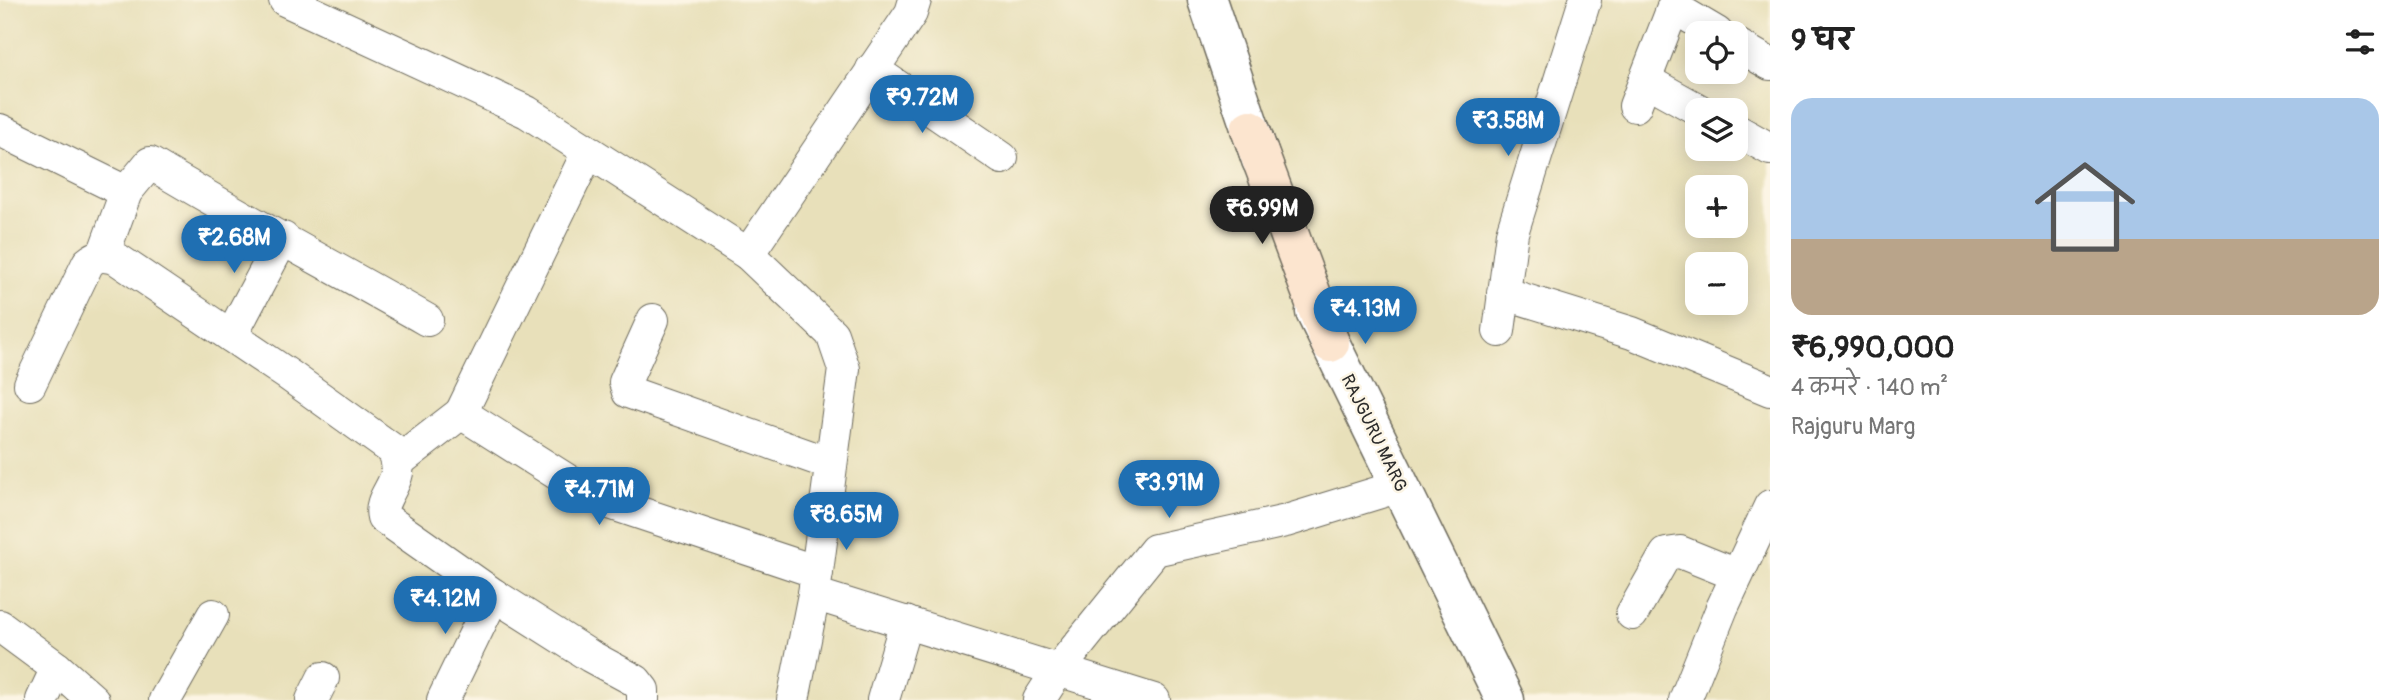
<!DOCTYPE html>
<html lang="hi">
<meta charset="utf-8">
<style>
:root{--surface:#fff;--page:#f2f2f2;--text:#222;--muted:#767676;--line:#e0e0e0;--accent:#1f6fb2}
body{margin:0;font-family:Pangolin,"Playpen Sans Deva",sans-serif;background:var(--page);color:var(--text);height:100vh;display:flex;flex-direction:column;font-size:26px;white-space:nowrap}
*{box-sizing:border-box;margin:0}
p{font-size:23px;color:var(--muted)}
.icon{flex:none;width:38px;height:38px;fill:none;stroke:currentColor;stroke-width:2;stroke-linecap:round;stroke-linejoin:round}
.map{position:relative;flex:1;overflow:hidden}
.details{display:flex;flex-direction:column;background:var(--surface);width:630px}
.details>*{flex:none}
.controls{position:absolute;left:1685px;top:21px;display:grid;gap:14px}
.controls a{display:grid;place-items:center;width:63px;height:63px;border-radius:14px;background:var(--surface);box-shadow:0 4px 18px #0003;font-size:35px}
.price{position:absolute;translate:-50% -60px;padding:0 16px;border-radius:24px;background:var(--accent);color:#fff;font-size:23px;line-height:46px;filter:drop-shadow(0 2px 4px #0008)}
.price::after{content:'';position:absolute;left:50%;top:42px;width:21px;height:16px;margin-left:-10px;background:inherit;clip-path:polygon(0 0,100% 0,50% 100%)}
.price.selected{background:#222;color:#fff}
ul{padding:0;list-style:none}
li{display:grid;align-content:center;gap:14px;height:371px;padding:0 21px}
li+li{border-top:2px solid var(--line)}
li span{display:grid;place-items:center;height:217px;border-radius:21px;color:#555}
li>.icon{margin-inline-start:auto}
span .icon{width:126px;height:126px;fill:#fffc;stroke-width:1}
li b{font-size:30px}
h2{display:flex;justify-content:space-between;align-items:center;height:84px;padding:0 21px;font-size:30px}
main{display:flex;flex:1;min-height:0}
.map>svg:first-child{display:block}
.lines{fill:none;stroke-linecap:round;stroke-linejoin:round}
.minor-casing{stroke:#6d6a5d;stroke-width:34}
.tertiary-casing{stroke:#6d6a5d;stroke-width:41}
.secondary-casing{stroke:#6d6a5d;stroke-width:41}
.minor{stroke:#fff;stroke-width:32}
.tertiary{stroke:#fff;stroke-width:38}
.secondary{stroke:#fce5cf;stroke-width:38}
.labels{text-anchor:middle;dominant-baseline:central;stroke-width:5;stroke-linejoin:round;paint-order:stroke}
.street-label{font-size:18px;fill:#2b2b2b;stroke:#fcf5e5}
</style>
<main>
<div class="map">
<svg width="1770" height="700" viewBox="0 0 1770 700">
<rect width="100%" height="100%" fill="#fcf5e5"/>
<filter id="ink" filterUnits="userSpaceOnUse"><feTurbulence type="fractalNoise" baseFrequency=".0143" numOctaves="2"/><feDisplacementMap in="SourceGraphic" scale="14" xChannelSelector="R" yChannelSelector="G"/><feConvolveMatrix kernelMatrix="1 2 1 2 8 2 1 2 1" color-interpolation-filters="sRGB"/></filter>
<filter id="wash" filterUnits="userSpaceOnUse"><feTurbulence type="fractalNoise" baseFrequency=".00686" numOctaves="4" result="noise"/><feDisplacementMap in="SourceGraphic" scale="28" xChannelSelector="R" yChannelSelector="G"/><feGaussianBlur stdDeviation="1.57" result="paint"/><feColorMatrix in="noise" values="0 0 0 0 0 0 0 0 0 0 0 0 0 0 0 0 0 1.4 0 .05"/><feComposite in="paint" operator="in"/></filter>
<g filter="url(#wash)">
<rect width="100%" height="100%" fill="#e8e0ba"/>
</g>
<g filter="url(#ink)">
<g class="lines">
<g class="minor-casing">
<g id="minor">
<path d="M285 0 527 112 748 254 911 13 915 0"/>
<path d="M1673 7 1717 33"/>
<path d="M1736 44 1770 64"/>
<path d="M872 69 1002 158"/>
<path d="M1645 80 1699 110"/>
<path d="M1635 106 1676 0"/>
<path d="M0 130 126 192"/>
<path d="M1736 130 1770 149"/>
<path d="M748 254 832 334 844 369 814 594 1154 700"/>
<path d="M103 255 126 192 150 163C241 218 334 267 427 320"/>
<path d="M1503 293 1632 333 1770 390"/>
<path d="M653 320 625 382 628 392 831 464"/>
<path d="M1499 331 1512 233 1585 0"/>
<path d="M231 336 283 238"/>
<path d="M30 384 88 263C98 254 104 255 117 259L290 376 393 450C409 481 377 494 383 517L494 595 590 656 636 681 643 690V700"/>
<path d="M461 413 588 152"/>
<path d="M399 461 461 413 586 492 607 502 817 572"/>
<path d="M1632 614 1666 554 1680 552 1737 575"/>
<path d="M0 626 57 668 93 700"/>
<path d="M42 700 57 668"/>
<path d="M165 700 213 615"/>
<path d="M312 700 323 678"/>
<path d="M443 700 494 595"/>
<path d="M793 700 814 594"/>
<path d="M883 700 906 622"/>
<path d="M1039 700 1059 669 1155 550 1286 521 1400 486"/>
<path d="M1685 700 1722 608 1770 506"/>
</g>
</g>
<g class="tertiary-casing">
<g id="tertiary">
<path d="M1207 0 1261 160"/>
<path d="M1315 312 1505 700"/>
</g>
</g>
<g class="secondary-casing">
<path id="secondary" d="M1250 129 1330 343"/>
</g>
<use href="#minor" class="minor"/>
<use href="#tertiary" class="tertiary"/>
<use href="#secondary" class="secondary"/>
</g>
</g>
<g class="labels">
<g class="street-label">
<text transform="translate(1374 433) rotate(64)">RAJGURU MARG</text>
</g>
</g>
</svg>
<div class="controls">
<a><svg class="icon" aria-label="locate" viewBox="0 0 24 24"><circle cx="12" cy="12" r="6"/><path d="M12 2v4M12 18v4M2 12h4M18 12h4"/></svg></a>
<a><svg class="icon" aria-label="layers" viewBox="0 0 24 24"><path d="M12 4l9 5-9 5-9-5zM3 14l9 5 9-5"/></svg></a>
<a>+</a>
<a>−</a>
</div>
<b class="price" style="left:922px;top:135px">₹9.72M</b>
<b class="price" style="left:1508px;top:158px">₹3.58M</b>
<b class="price selected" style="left:1262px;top:246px">₹6.99M</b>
<b class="price" style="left:234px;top:275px">₹2.68M</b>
<b class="price" style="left:1365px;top:346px">₹4.13M</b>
<b class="price" style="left:1169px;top:520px">₹3.91M</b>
<b class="price" style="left:599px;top:527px">₹4.71M</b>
<b class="price" style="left:846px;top:552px">₹8.65M</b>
<b class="price" style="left:445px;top:636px">₹4.12M</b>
</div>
<section class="details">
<h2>9 घर<svg class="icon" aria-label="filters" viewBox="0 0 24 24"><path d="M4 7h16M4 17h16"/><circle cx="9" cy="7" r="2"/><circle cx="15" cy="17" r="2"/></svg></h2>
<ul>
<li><span style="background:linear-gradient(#a9c7e8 65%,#b9a48a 0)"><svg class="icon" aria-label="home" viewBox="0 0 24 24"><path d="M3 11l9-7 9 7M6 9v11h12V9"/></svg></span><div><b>₹6,990,000</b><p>4 कमरे · 140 m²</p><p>Rajguru Marg</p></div></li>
</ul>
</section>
</main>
